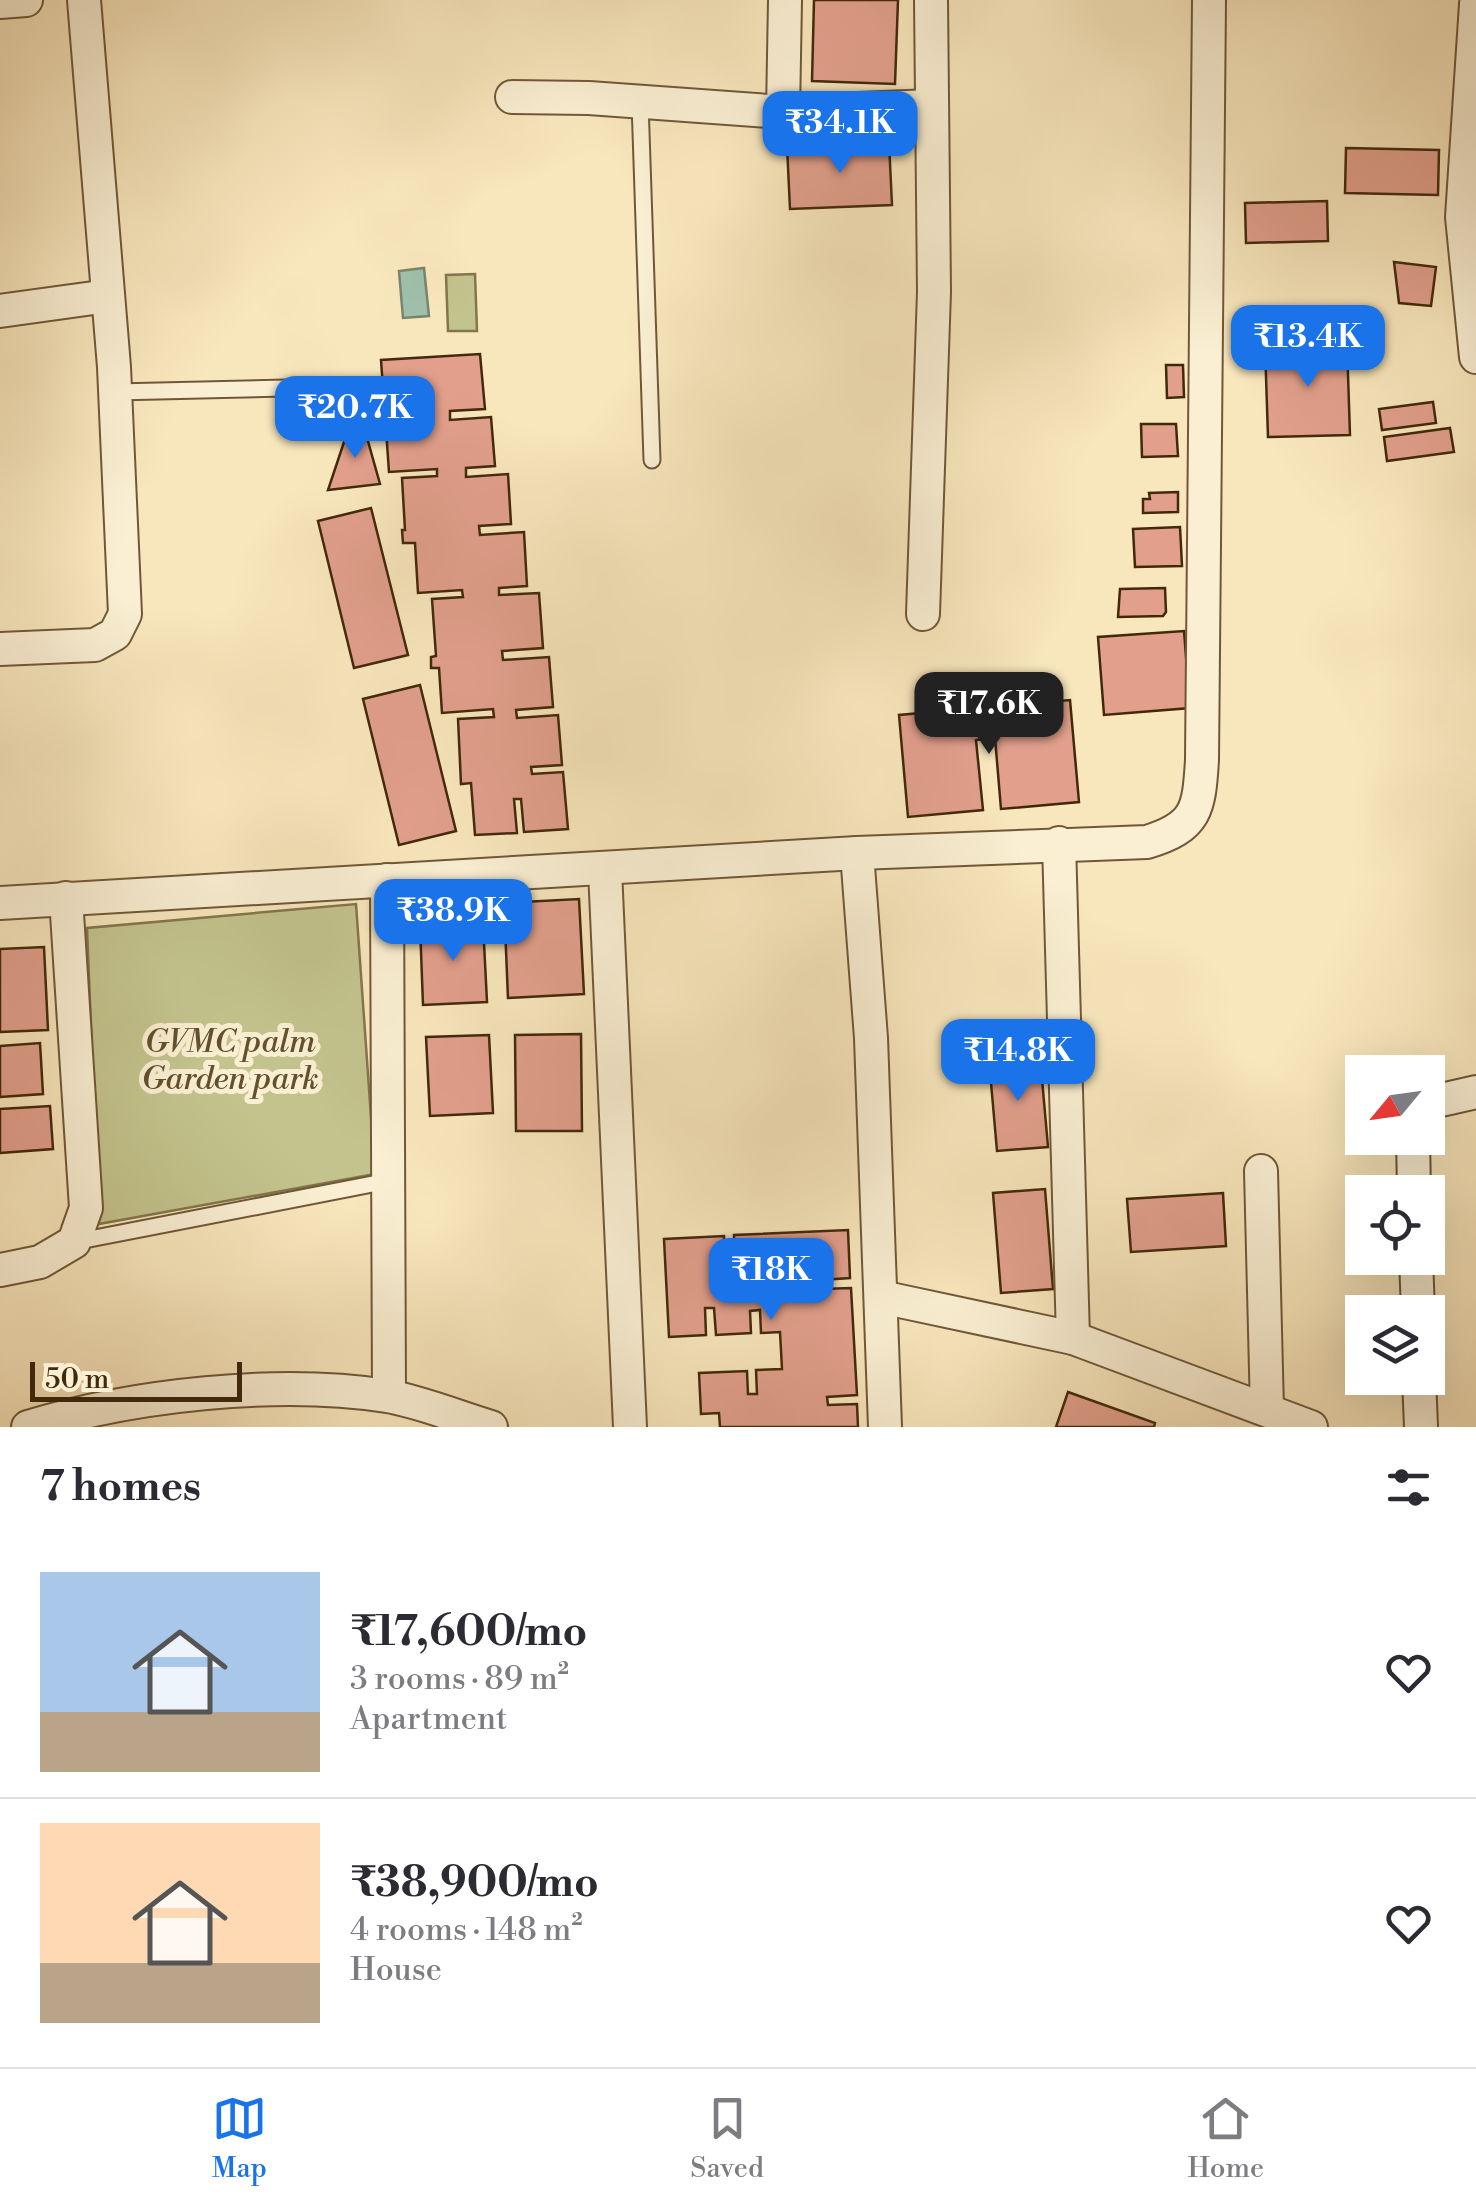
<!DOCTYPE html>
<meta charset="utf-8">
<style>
:root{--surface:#fff;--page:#f7f7f7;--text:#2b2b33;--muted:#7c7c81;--line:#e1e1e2;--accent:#1a73e8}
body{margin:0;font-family:"Libre Bodoni",serif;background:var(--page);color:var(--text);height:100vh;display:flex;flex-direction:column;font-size:38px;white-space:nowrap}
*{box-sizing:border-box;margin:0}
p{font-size:32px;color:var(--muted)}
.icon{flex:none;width:55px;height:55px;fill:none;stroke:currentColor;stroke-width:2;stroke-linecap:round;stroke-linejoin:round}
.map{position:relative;height:1427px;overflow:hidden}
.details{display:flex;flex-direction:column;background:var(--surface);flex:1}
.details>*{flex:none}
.needle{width:65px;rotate:241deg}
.controls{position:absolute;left:1345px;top:1055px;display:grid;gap:20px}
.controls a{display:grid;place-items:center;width:100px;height:100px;border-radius:0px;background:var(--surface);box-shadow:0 10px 40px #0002;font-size:50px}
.scale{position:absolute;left:30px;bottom:25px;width:212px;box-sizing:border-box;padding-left:10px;border:5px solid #43290b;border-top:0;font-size:28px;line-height:35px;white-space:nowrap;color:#43290b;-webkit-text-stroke:8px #faefd3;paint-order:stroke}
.price{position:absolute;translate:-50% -85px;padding:0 22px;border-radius:20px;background:var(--accent);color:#fff;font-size:32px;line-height:65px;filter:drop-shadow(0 2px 5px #0008)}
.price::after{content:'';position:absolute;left:50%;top:60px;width:30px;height:22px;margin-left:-15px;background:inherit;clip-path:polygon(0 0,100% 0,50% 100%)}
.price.on{background:#222;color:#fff}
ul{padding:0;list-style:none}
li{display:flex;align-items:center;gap:30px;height:250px;padding:0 40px}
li+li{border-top:2px solid var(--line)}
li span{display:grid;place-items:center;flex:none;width:280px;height:200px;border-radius:0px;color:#555}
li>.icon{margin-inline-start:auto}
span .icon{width:120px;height:120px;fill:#fffc;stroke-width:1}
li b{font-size:42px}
h2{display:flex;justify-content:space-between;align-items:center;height:120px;padding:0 40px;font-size:42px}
.dock{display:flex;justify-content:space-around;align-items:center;height:140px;border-top:2px solid var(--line);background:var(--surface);font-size:28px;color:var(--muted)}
.dock a{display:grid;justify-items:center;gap:5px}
.dock .on{color:var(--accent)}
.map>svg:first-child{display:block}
.green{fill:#c3c38d;stroke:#83764c;stroke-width:2.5}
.water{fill:#9ec0ac;stroke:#7a846c;stroke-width:2.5}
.building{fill:#e19f8c;stroke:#43290b;stroke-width:2.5}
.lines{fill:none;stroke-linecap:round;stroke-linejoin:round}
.lane-casing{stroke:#705837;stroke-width:19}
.street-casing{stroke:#705837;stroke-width:36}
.lane{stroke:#faefd3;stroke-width:15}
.street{stroke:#faefd3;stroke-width:32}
.labels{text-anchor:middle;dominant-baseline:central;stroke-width:10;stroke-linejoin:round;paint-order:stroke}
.park-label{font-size:32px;font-style:italic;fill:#63502c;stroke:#faefd3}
</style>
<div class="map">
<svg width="1476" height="1427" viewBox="0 0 1476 1427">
<rect width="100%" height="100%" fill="#f8e6bc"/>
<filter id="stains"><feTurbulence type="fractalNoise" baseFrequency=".002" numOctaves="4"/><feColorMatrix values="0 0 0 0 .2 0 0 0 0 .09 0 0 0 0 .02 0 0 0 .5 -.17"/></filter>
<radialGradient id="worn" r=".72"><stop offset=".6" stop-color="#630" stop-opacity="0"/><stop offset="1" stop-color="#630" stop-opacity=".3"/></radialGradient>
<g class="green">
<path d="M475 274 477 331H448L446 275Z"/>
<path d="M356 904 375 1174 99 1224 87 928Z"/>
</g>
<path class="water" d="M424 268 429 316 403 318 399 271Z"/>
<g class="building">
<path d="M814 0H898L895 84 812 81Z"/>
<path d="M889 142 892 205 790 209 787 146Z"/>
<path d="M1346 148 1439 150 1438 195 1345 193Z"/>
<path d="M1327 201 1328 241 1246 243 1245 203Z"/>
<path d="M1394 262 1436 267 1431 306 1399 303Z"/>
<path d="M1347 344 1350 435 1268 437 1265 346Z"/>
<path d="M480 354 485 409 450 411V420L491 417 495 466 466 468V477L508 474 511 524 479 526 480 535 524 532 527 586 499 588V595L539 593 543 648 502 651 503 660 549 657 553 707 516 710 517 718 558 715 562 765 531 767 532 774 563 772 568 829 524 832 521 799H514L517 833 475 835 471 783 461 784 458 719 494 717 493 709 442 713 439 668H431V657L436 656 432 599 463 597 462 590 418 593 415 543H403L402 530H405L402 478 437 476V469L389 472 386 429 375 430 374 417 385 416 381 360Z"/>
<path d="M1166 365H1183L1184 397 1167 398Z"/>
<path d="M1433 402 1436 423 1382 430 1379 409Z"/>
<path d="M362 420 380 484 328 490 350 424Z"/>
<path d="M1141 424H1176L1178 456 1142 457Z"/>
<path d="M1450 428 1454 452 1387 461 1384 437Z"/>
<path d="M1178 492V512L1143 513V499H1150L1149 493Z"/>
<path d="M371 508 408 655 354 668 318 521Z"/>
<path d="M1180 527 1182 566 1135 567 1133 529Z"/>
<path d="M1165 588 1166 612 1163 616 1118 617 1120 589Z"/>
<path d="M1184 631 1190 708 1104 715 1098 637Z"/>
<path d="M420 685 456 831 399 845 363 699Z"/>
<path d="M1070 700 1079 802 1001 809 995 738 976 740 983 810 908 817 899 715Z"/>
<path d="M579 899 584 994 508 998 504 903Z"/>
<path d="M483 923 487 1002 423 1005 420 925Z"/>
<path d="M44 947 48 1030 0 1032V949Z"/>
<path d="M581 1034 582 1131H516L515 1035Z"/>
<path d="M489 1035 493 1113 430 1116 426 1037Z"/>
<path d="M40 1043 43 1094 0 1097V1046Z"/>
<path d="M1040 1056 1048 1147 997 1151 989 1060Z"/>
<path d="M50 1106 53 1149 0 1153V1109Z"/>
<path d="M1045 1189 1053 1289 1001 1293 993 1193Z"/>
<path d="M1223 1193 1226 1246 1131 1252 1127 1199Z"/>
<path d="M848 1230 850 1278 821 1280V1289L851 1288 857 1395 827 1397 828 1405 857 1404 858 1427H720L719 1413 701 1414 699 1373 747 1371 748 1394H757L756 1370 782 1369 780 1332 761 1333 760 1310 750 1311 751 1333 716 1335 714 1308H705L706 1335 669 1337 664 1239 724 1236 725 1253H734V1235Z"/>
<path d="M1068 1392 1155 1423 1154 1427H1056Z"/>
</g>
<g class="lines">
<g class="lane-casing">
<g id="lane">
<path d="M640 102 652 460"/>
<path d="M115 392 370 386"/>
<path d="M74 1242 388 1181"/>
</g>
</g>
<g class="street-casing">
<g id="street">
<path d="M0 2 26 0"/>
<path d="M1476 4 1462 217 1476 357"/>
<path d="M512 97 589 98 783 112 932 106"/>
<path d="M783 112 785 0"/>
<path d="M0 311 108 296"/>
<path d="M923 614 934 292 931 0"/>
<path d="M0 649 95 645 115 634 125 614 114 367 84 0"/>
<path d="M1059 843 1073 1338"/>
<path d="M857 853 871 1038 885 1427"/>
<path d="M605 870 630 1427"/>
<path d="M387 880 389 1396"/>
<path d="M0 903 857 853 1147 842C1197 827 1199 809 1202 760L1209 0"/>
<path d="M1428 1103 1476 1092"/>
<path d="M1413 1138 1414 1192"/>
<path d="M1261 1171 1267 1410"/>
<path d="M1416 1258 1418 1312"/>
<path d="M0 1270 40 1262 74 1242 86 1208 66 898"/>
<path d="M881 1297 1073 1338 1311 1427"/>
<path d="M1419 1378 1421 1427"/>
<path d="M28 1427C132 1395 279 1379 387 1396 422 1402 457 1417 491 1427"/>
</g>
</g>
<use href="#lane" class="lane"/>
<use href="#street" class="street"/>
</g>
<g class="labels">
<g class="park-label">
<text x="230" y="1042">GVMC palm<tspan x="230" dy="37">Garden park</tspan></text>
</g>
</g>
<rect width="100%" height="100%" filter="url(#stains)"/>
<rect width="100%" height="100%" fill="url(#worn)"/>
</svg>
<div class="controls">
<a><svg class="needle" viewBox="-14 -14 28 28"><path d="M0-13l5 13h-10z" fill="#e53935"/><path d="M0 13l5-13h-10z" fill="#7c7c81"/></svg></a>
<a><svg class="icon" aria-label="locate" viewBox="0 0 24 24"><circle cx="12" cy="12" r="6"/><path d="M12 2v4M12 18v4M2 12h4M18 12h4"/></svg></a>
<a><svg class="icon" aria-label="layers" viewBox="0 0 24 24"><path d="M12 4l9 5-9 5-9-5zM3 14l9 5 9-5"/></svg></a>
</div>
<div class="scale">50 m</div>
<b class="price" style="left:840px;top:176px">₹34.1K</b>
<b class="price" style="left:1308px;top:390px">₹13.4K</b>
<b class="price" style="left:355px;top:461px">₹20.7K</b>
<b class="price on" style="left:989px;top:757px">₹17.6K</b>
<b class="price" style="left:453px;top:964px">₹38.9K</b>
<b class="price" style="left:1018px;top:1104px">₹14.8K</b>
<b class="price" style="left:771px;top:1323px">₹18K</b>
</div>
<section class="details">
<h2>7 homes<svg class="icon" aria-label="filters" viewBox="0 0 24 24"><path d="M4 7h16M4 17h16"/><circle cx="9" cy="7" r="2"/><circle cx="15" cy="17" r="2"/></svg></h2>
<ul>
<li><span style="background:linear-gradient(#a9c7e8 70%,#b9a48a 0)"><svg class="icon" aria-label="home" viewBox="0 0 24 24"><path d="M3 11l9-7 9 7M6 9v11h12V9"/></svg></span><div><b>₹17,600/mo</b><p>3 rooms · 89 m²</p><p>Apartment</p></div><svg class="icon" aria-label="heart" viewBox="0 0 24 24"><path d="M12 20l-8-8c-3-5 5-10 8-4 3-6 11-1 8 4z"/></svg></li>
<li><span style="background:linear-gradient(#ffd9b3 70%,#b9a48a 0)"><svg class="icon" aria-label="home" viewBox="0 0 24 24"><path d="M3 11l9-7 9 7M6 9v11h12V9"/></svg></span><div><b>₹38,900/mo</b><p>4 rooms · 148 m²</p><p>House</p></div><svg class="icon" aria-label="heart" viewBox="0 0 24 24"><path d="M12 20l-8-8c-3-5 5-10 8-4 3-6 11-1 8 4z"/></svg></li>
</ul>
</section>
<nav class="dock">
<a class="on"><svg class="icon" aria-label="map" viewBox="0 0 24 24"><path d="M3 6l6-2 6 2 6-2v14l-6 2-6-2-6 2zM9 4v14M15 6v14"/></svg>Map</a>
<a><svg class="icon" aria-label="saved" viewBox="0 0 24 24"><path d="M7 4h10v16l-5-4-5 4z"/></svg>Saved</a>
<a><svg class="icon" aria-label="home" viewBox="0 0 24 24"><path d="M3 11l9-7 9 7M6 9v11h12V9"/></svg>Home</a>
</nav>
